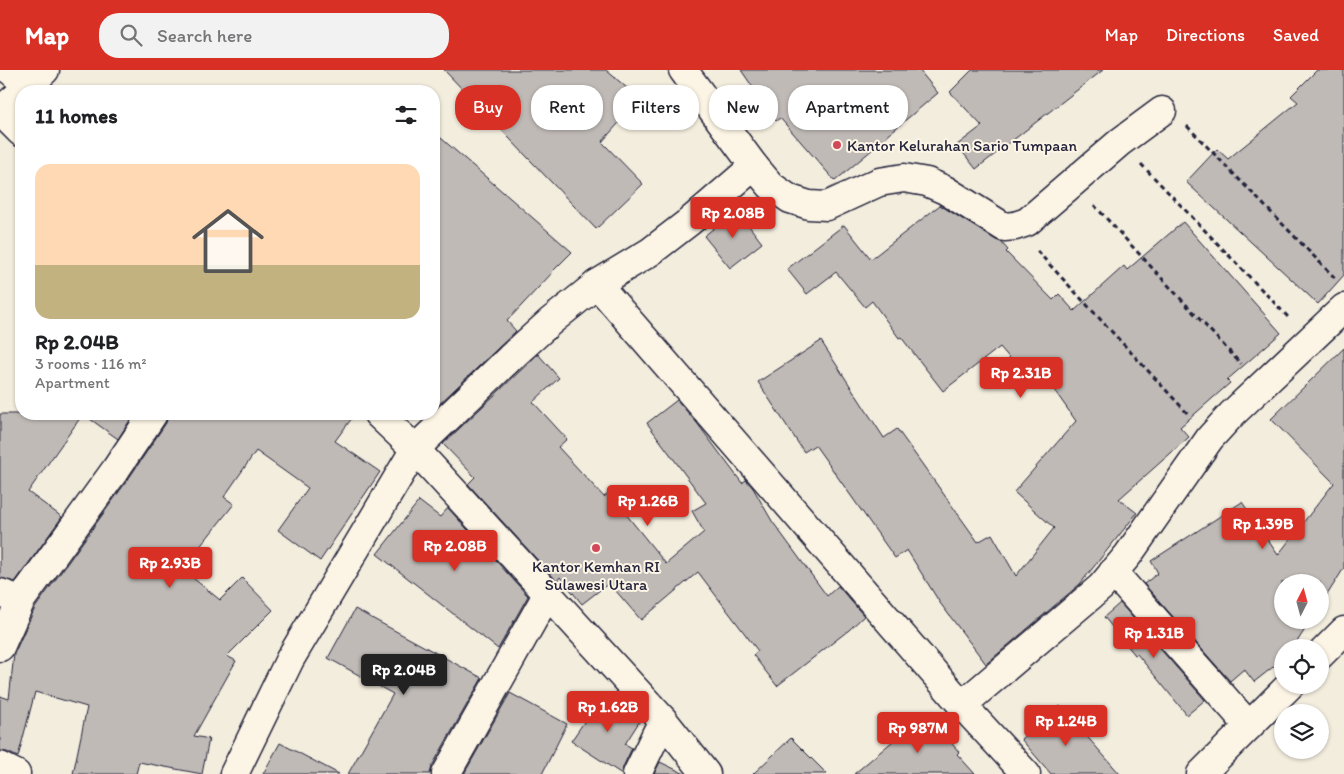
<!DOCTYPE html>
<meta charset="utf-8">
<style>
:root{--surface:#fff;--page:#f2f2f2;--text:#202124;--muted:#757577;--line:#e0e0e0;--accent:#d93025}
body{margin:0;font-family:Itim,sans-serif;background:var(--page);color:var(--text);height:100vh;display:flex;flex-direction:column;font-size:19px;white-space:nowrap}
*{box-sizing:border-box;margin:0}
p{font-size:16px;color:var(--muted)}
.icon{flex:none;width:28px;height:28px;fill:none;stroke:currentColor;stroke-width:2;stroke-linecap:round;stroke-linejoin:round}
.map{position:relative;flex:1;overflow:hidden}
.panel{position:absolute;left:15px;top:15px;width:425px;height:335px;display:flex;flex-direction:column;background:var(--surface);border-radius:20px;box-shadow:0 1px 4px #0004}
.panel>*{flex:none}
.banner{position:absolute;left:455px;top:15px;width:475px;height:45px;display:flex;gap:10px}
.needle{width:32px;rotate:6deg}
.tools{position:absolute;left:1274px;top:504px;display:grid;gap:10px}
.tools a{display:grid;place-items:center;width:55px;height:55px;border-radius:50%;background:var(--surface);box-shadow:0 1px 4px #0004;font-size:25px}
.price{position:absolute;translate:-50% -42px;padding:0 11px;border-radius:5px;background:var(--accent);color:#fff;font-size:16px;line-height:32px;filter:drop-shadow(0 1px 2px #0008)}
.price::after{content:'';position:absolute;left:50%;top:30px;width:15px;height:11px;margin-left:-8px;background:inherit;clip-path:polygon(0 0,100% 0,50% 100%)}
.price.on{background:#222;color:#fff}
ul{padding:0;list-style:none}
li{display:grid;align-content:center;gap:10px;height:265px;padding:0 20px}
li+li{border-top:1px solid var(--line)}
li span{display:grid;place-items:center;height:155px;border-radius:15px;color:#555}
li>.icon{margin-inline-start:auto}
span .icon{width:90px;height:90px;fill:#fffc;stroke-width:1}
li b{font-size:21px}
h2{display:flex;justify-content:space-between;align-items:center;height:60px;padding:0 20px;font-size:21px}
.tag{padding:0 18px;border-radius:20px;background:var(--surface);box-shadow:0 1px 4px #0004;font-size:18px;line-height:45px}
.tag.on{background:var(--accent);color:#fff}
header{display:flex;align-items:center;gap:30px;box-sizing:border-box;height:70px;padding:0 25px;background:var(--accent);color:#fff}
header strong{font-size:24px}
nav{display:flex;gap:28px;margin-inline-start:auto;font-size:18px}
.search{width:350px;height:45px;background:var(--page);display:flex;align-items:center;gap:12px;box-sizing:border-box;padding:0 18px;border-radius:20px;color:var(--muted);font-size:19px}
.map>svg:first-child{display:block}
.building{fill:#bfbab6;stroke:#22223b}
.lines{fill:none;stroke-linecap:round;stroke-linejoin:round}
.minor-casing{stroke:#22223b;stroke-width:31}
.secondary-casing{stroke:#22223b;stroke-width:31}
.path{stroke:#22223b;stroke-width:3;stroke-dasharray:5 4;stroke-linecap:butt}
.minor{stroke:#fcf5e5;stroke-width:28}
.secondary{stroke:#fcf5e5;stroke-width:28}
.poi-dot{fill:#d1495b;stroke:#fcf5e5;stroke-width:2}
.labels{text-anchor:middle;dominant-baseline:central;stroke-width:4;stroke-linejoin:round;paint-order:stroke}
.poi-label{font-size:16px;fill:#22223b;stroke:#fcf5e5;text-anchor:start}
</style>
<header>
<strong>Map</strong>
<div class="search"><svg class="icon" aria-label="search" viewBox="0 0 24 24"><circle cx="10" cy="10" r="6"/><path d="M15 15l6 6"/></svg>Search here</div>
<nav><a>Map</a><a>Directions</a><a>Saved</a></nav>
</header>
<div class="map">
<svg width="1344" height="704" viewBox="0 0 1344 704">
<rect width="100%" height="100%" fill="#f3edde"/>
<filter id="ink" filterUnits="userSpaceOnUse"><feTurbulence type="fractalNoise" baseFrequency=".02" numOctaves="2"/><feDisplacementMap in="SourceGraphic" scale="10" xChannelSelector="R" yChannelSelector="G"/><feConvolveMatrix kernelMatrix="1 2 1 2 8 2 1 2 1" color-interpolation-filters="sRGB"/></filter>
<g filter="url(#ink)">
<g class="building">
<path d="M444 0H606L640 29 602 72 643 114 596 159Z"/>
<path d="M741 0H919L938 23 872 78 873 79 835 111 780 48 776 51Z"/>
<path d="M972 0H1103L976 99 957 75 982 56 950 22Z"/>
<path d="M1317 0H1344V205L1318 234 1186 112 1217 79 1228 89 1298 32 1291 26Z"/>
<path d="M434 62 572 182 552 202H553L507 251 516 261 434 339Z"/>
<path d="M940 135 996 170 1001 172 1008 180 1006 182 1053 230 1059 224 1074 241 1124 196 1127 200 1183 152 1281 263 1227 310 1230 313 1180 357 1189 367 1119 429 1137 443 1080 514 986 594 940 533 907 480 895 488 815 375 804 382 758 312 821 271 884 368 897 359 978 472 992 464 1016 506 1054 458 1014 422 1076 351 1045 307 1034 316 1000 277 943 321 901 267 899 268 872 231 865 237 836 202 807 224 787 199 844 155 871 189Z"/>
<path d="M737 140 762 173 730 198 704 166Z"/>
<path d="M1344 278V498L1320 536V512H1282V550H1311L1293 578H1282V594V590L1254 612 1244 599 1230 611 1144 514 1158 503 1151 491 1242 432 1278 485 1334 413 1271 349Z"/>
<path d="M538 284 559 308 533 332 567 369 558 377 604 427 609 423 666 494 704 462 692 441 706 433 647 353 677 330 697 353 742 413 746 410 753 418 772 451 827 526 838 516 864 546 849 560 777 616 753 585 758 581 698 502 641 550 609 513 582 534 560 507 557 511 555 509 468 414 475 407 443 374Z"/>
<path d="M0 344H134L118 369 83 344 28 422 62 447 15 512 0 508Z"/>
<path d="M168 344H355L335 371 380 402 320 491 278 460 308 418 256 381 224 427 234 434 182 499 220 530 242 508 273 540 227 586 236 591 194 666 209 669 202 704 139 692 136 704H73L87 637 35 622 18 687 7 682 0 681V626L9 629 14 584 35 538 129 408 166 353Z"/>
<path d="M419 431 440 447 448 438 528 526 498 579 377 484Z"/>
<path d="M1120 533 1205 630 1187 645 1137 584 1135 585 1104 547Z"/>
<path d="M355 539 482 608 432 696 430 704H348L393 624 328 588Z"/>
<path d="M510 623 567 654 542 704H464Z"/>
<path d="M604 623 637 645 641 649 625 674 632 678 623 697 622 704 571 671Z"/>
<path d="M1060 636 1120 704H1051L1021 669Z"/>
<path d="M926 643 959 682 957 684 975 704H854Z"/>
<path d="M791 668 827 704H753Z"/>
<path d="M280 673 339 704H263Z"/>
<path d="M660 692 685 704H654Z"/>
</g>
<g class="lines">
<g class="minor-casing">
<g id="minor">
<path d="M10 0 29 16"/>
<path d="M683 0 754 96 771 116 790 129 809 135 827 136 879 112 904 108 927 112 945 120 1004 157 1015 156 1027 152 1120 72 1162 41"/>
<path d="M0 41 21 62"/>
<path d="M597 214 962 635 1026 704"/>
<path d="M378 344 415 379 663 650 706 704"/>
<path d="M1113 502 1249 656"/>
<path d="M0 523 21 530 116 399 153 344"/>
<path d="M0 577 21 530"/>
<path d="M1320 585 1344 561"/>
<path d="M962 635 1101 517 1128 485 1210 368 1232 344 1344 238"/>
<path d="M0 696 16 704"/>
<path d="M234 704 290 589 415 379 510 288 551 251 597 214 650 182 689 152 754 96"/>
<path d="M446 704 548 523"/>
<path d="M637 704 663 650"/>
<path d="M1201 704 1290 615"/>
</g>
</g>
<g class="secondary-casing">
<g id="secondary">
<path d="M23 21 45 0"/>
<path d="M0 41 21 23"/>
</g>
</g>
<g class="path">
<path d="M1187 56 1336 209"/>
<path d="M1141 94 1289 248"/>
<path d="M1094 135 1241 294"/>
<path d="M1037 181 1189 345"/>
</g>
<use href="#minor" class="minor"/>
<use href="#secondary" class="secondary"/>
</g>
</g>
<g class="poi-dot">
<circle cx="837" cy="75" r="5"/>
<circle cx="596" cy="478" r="5"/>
</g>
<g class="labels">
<g class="poi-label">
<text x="847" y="75">Kantor Kelurahan Sario Tumpaan</text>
<text x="596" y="496" text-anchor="middle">Kantor Kemhan RI<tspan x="596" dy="18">Sulawesi Utara</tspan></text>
</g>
</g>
</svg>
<div class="tools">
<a><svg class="needle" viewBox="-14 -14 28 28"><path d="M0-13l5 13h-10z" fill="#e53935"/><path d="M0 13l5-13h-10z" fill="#757577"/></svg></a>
<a><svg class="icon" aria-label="locate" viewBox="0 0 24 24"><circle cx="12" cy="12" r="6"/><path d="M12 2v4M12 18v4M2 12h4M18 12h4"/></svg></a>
<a><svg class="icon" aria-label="layers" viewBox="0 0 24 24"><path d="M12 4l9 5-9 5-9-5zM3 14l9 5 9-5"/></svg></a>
</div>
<b class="price" style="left:733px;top:169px">Rp 2.08B</b>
<b class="price" style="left:1021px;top:329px">Rp 2.31B</b>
<b class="price" style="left:648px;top:457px">Rp 1.26B</b>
<b class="price" style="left:1263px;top:480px">Rp 1.39B</b>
<b class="price" style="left:455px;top:502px">Rp 2.08B</b>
<b class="price" style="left:170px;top:519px">Rp 2.93B</b>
<b class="price" style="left:1154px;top:589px">Rp 1.31B</b>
<b class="price on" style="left:404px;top:626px">Rp 2.04B</b>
<b class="price" style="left:608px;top:663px">Rp 1.62B</b>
<b class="price" style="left:1066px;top:677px">Rp 1.24B</b>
<b class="price" style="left:918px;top:684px">Rp 987M</b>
<div class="banner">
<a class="tag on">Buy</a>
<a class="tag">Rent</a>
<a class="tag">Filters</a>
<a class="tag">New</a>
<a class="tag">Apartment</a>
</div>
<section class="panel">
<h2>11 homes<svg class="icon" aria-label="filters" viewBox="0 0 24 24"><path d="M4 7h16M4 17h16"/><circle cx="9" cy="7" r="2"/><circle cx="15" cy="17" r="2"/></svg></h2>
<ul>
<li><span style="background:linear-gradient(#ffd9b3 65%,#c2b280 0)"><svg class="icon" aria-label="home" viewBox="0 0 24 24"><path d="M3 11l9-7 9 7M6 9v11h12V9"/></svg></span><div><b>Rp 2.04B</b><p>3 rooms · 116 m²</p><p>Apartment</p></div></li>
</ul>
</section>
</div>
